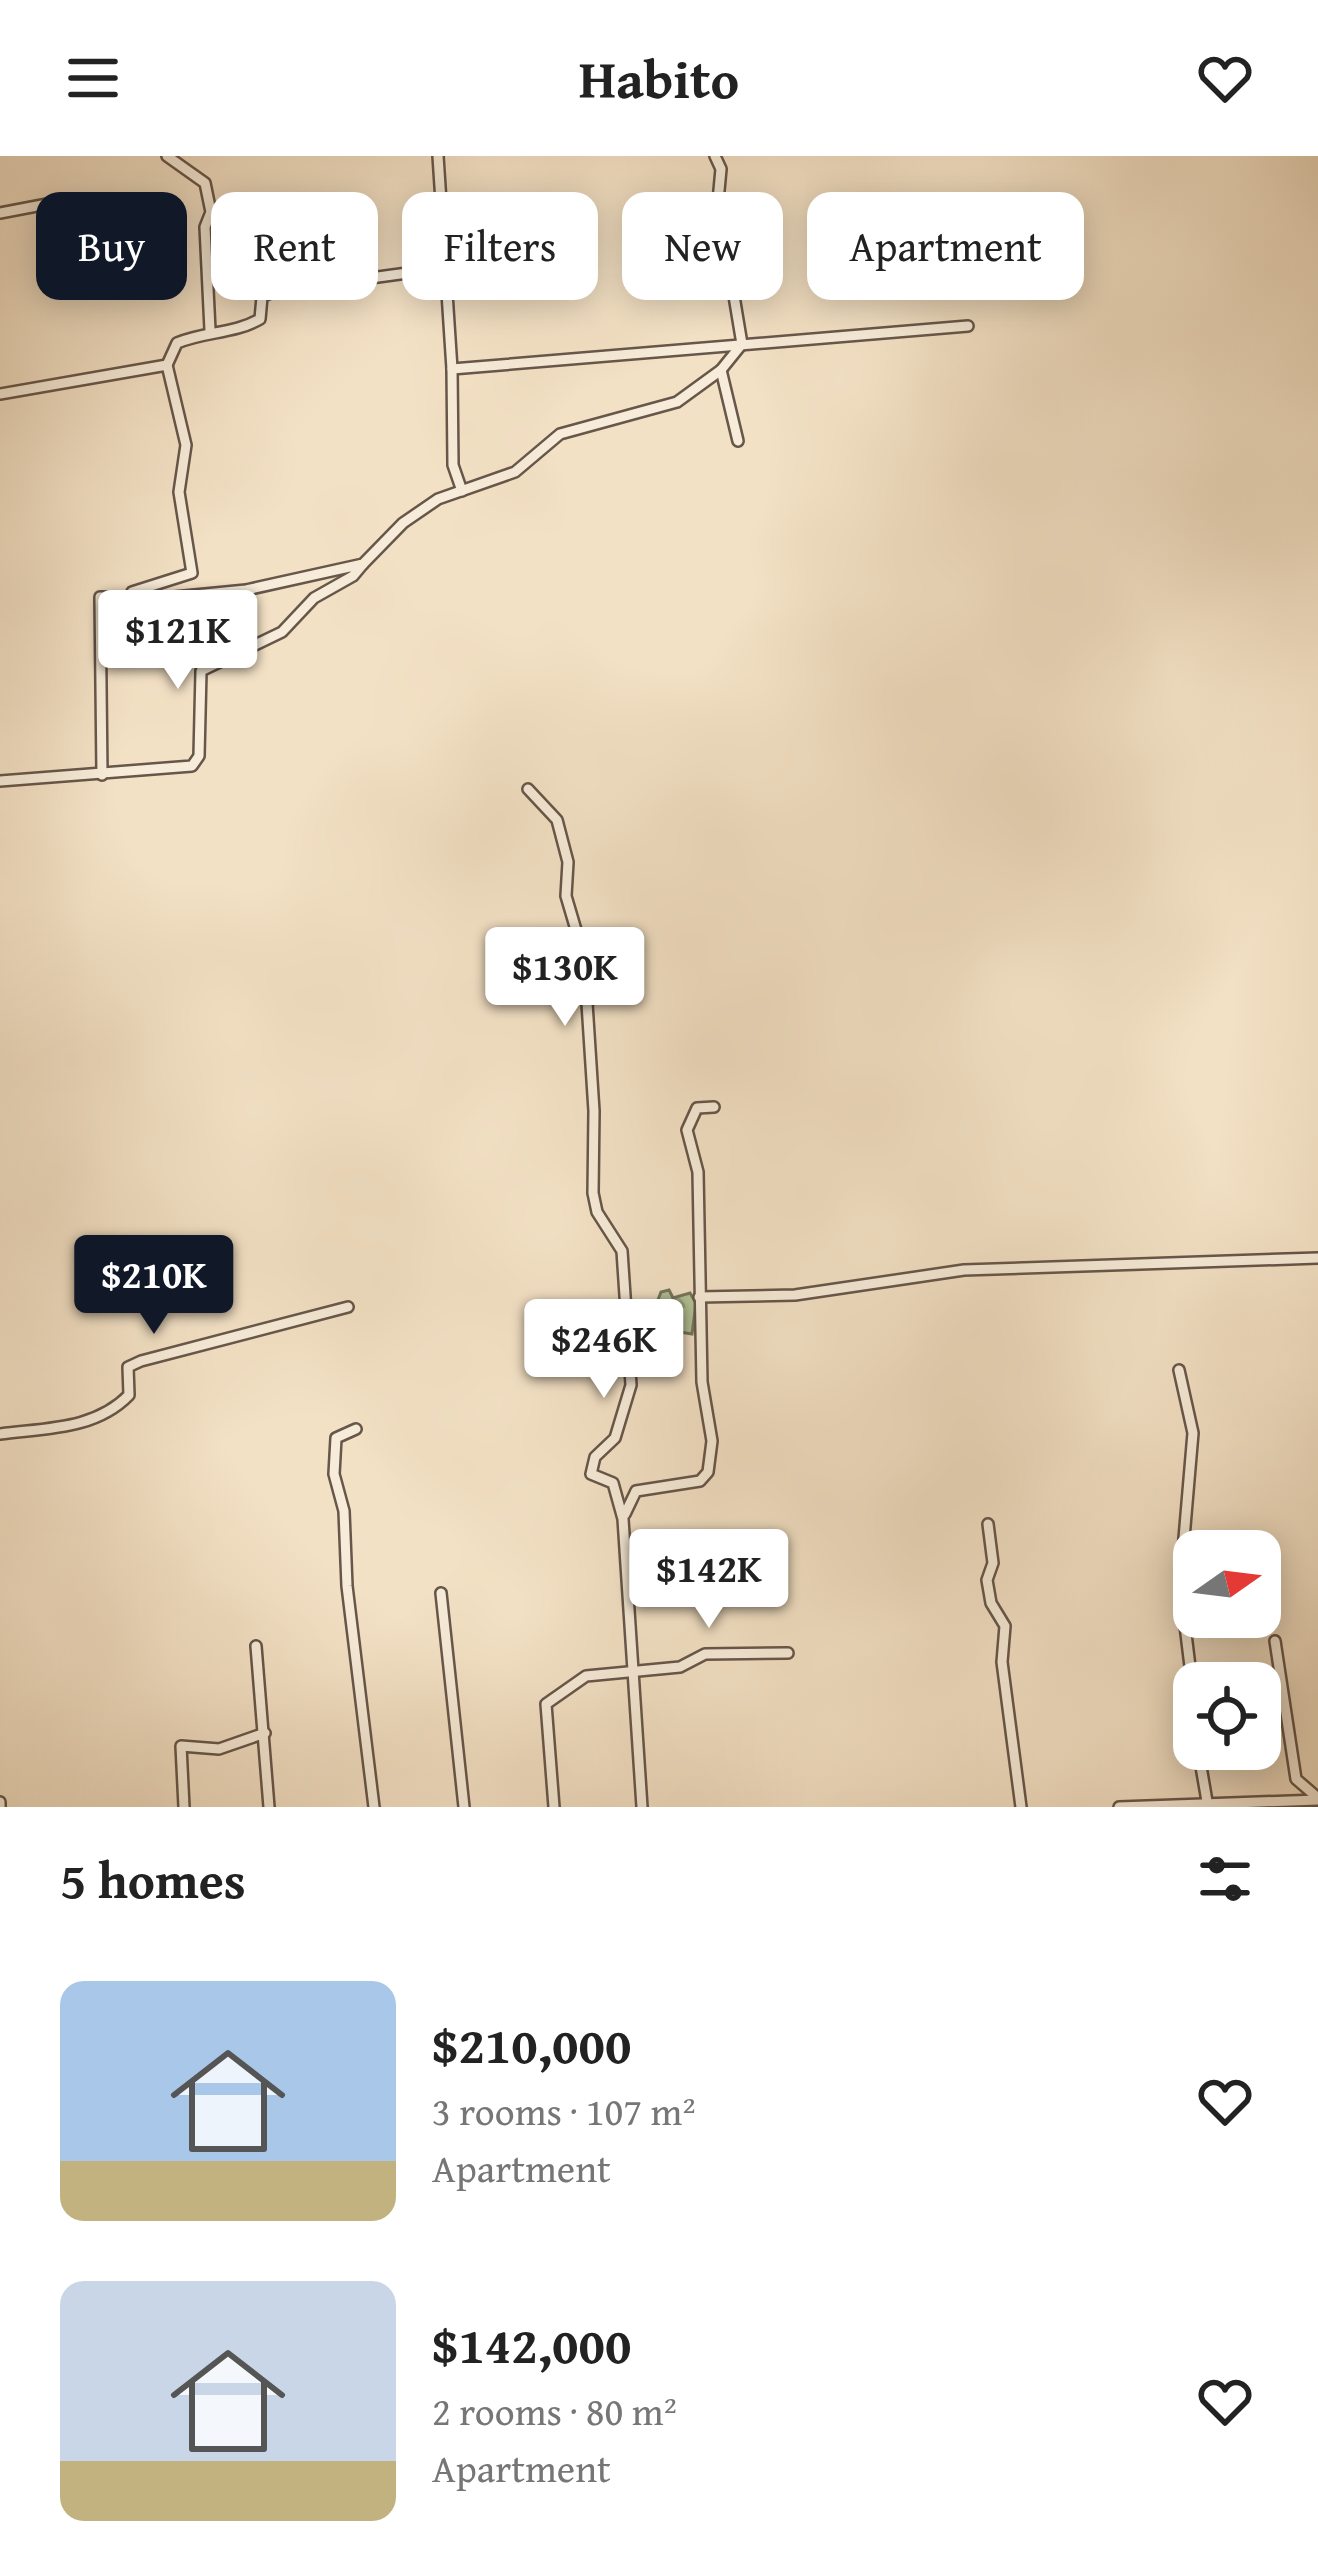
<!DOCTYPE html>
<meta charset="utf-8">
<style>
:root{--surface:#fff;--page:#f6f6f6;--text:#222;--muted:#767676;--accent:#111827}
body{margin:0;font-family:"Gentium Book Plus",serif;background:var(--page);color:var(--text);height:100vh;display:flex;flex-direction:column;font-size:45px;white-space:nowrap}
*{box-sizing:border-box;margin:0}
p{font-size:39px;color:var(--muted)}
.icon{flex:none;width:66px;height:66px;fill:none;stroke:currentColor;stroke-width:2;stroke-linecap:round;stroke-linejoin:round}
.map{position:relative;height:1651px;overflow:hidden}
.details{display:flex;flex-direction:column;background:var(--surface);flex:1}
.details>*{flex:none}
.guide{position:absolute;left:36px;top:36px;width:1248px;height:108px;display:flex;gap:24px}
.needle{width:78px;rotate:76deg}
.fabs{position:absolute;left:1173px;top:1374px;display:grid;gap:24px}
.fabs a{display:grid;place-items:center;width:108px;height:108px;border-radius:24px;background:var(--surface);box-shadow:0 6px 30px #0003;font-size:60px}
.price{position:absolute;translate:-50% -102px;padding:0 27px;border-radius:12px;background:#fff;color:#222;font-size:39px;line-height:78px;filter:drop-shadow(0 3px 6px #0008)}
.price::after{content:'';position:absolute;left:50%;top:72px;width:36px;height:27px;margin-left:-18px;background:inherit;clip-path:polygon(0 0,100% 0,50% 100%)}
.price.selected{background:var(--accent);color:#fff}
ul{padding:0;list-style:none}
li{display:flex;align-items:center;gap:36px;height:300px;padding:0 60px}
li span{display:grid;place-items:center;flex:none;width:336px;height:240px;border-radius:24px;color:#555}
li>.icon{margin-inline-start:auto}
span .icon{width:144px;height:144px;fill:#fffc;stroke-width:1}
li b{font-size:51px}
h2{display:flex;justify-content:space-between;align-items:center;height:144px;padding:0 60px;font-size:51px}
.pill{padding:0 42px;border-radius:24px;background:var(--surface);box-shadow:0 6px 30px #0003;font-size:42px;line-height:108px}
.pill.selected{background:var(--accent);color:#fff}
header{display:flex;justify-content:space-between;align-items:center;height:156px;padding:0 60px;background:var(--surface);font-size:54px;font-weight:700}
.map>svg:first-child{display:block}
.forest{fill:url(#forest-crowns);stroke:#76765d;stroke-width:3}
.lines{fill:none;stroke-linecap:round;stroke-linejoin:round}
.minor-casing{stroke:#67564a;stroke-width:14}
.minor{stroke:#f7ecd9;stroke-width:9}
</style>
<header><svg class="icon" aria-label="menu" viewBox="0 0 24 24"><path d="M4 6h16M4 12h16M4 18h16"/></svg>Habito<svg class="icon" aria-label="heart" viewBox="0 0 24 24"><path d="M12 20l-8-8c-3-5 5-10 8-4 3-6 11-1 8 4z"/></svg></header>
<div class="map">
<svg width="1318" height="1651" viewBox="0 0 1318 1651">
<defs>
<pattern id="forest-crowns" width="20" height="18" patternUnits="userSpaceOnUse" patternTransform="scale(3)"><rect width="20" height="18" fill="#b5c499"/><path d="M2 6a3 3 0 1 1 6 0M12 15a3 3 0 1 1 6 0" fill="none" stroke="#9ca884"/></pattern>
</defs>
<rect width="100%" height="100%" fill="#f3e1c5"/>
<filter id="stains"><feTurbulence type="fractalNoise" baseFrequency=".00167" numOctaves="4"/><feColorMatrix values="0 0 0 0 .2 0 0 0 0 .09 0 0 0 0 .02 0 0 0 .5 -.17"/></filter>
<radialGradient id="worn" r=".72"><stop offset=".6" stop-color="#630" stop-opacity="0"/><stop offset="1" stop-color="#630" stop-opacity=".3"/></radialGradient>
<path class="forest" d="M669 1134 673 1142 690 1137 696 1147 692 1178 655 1172 653 1157 661 1136Z"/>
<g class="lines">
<g class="minor-casing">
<g id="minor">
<path d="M167 0 205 27 211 56 205 71 210 174"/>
<path d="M438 0 452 213 453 309 462 335"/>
<path d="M715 0 721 13 718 45 730 83 728 104 742 188"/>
<path d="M0 57 63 45"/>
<path d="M452 213 968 170"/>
<path d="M721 214 738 285"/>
<path d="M0 238 167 209 177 187C206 175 234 178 260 163L262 141 275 135 444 112"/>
<path d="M132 436 192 417 179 336 186 289 167 209"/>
<path d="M102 619 100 441 164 442 246 434 363 408 403 367 438 343 515 316 560 278 677 246 721 214 742 188"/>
<path d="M0 625 192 610 199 600 201 515 282 476 314 442 353 420 363 408"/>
<path d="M528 633 557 664 568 706 566 740 584 801 594 955 593 1037 597 1056 622 1095 631 1229 615 1282 595 1301 591 1318 613 1327 623 1363 642 1651"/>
<path d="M699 1141 795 1139 964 1114 1318 1102"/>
<path d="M1179 1214 1193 1277 1180 1429 1194 1543"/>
<path d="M356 1273 336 1282 334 1318 344 1355 347 1430 374 1651"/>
<path d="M0 1278C45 1272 95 1274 129 1239L128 1211 141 1205 348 1151"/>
<path d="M625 1358 636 1335 700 1325 708 1316 712 1285 702 1226 698 1016 687 974 697 952 714 951"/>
<path d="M988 1368 993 1407 987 1424 991 1447 1005 1470 1002 1506 1021 1651"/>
<path d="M441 1437 464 1651"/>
<path d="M1275 1485 1296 1623 1318 1642"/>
<path d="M256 1490 269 1651"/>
<path d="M1198 1593 1208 1651"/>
<path d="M0 1646V1651"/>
<path d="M184 1651 181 1590 219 1593 265 1577"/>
<path d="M554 1651 546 1548 586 1520 680 1511 705 1498 788 1497"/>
<path d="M1119 1651 1318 1644"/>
</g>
</g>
<use href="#minor" class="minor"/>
</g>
<rect width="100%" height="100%" filter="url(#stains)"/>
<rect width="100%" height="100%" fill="url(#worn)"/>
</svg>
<div class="fabs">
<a><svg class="needle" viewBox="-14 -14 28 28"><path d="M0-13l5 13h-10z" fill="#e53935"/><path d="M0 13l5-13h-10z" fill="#767676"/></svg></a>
<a><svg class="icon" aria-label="locate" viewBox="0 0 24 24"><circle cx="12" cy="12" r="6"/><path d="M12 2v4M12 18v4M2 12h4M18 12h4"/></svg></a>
</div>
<b class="price" style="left:178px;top:536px">$121K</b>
<b class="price" style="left:565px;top:873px">$130K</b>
<b class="price selected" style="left:154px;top:1181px">$210K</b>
<b class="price" style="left:604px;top:1245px">$246K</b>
<b class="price" style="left:709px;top:1475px">$142K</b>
<div class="guide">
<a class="pill selected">Buy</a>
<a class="pill">Rent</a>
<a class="pill">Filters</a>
<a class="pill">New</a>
<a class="pill">Apartment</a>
</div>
</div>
<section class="details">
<h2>5 homes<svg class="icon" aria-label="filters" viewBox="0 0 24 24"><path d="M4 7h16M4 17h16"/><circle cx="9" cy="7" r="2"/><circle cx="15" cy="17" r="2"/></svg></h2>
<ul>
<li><span style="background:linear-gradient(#a9c7e8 75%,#c2b280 0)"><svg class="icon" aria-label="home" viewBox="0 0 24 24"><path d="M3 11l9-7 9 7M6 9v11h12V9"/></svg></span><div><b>$210,000</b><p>3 rooms · 107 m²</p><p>Apartment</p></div><svg class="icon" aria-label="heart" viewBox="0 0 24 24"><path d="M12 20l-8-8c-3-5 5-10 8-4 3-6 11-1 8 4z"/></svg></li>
<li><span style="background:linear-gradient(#c9d6e8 75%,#c2b280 0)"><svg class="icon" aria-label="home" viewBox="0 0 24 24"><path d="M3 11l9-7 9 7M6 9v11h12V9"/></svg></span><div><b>$142,000</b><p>2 rooms · 80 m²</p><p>Apartment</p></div><svg class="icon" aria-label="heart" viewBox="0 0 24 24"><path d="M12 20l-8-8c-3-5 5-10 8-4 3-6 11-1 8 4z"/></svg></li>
</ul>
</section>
